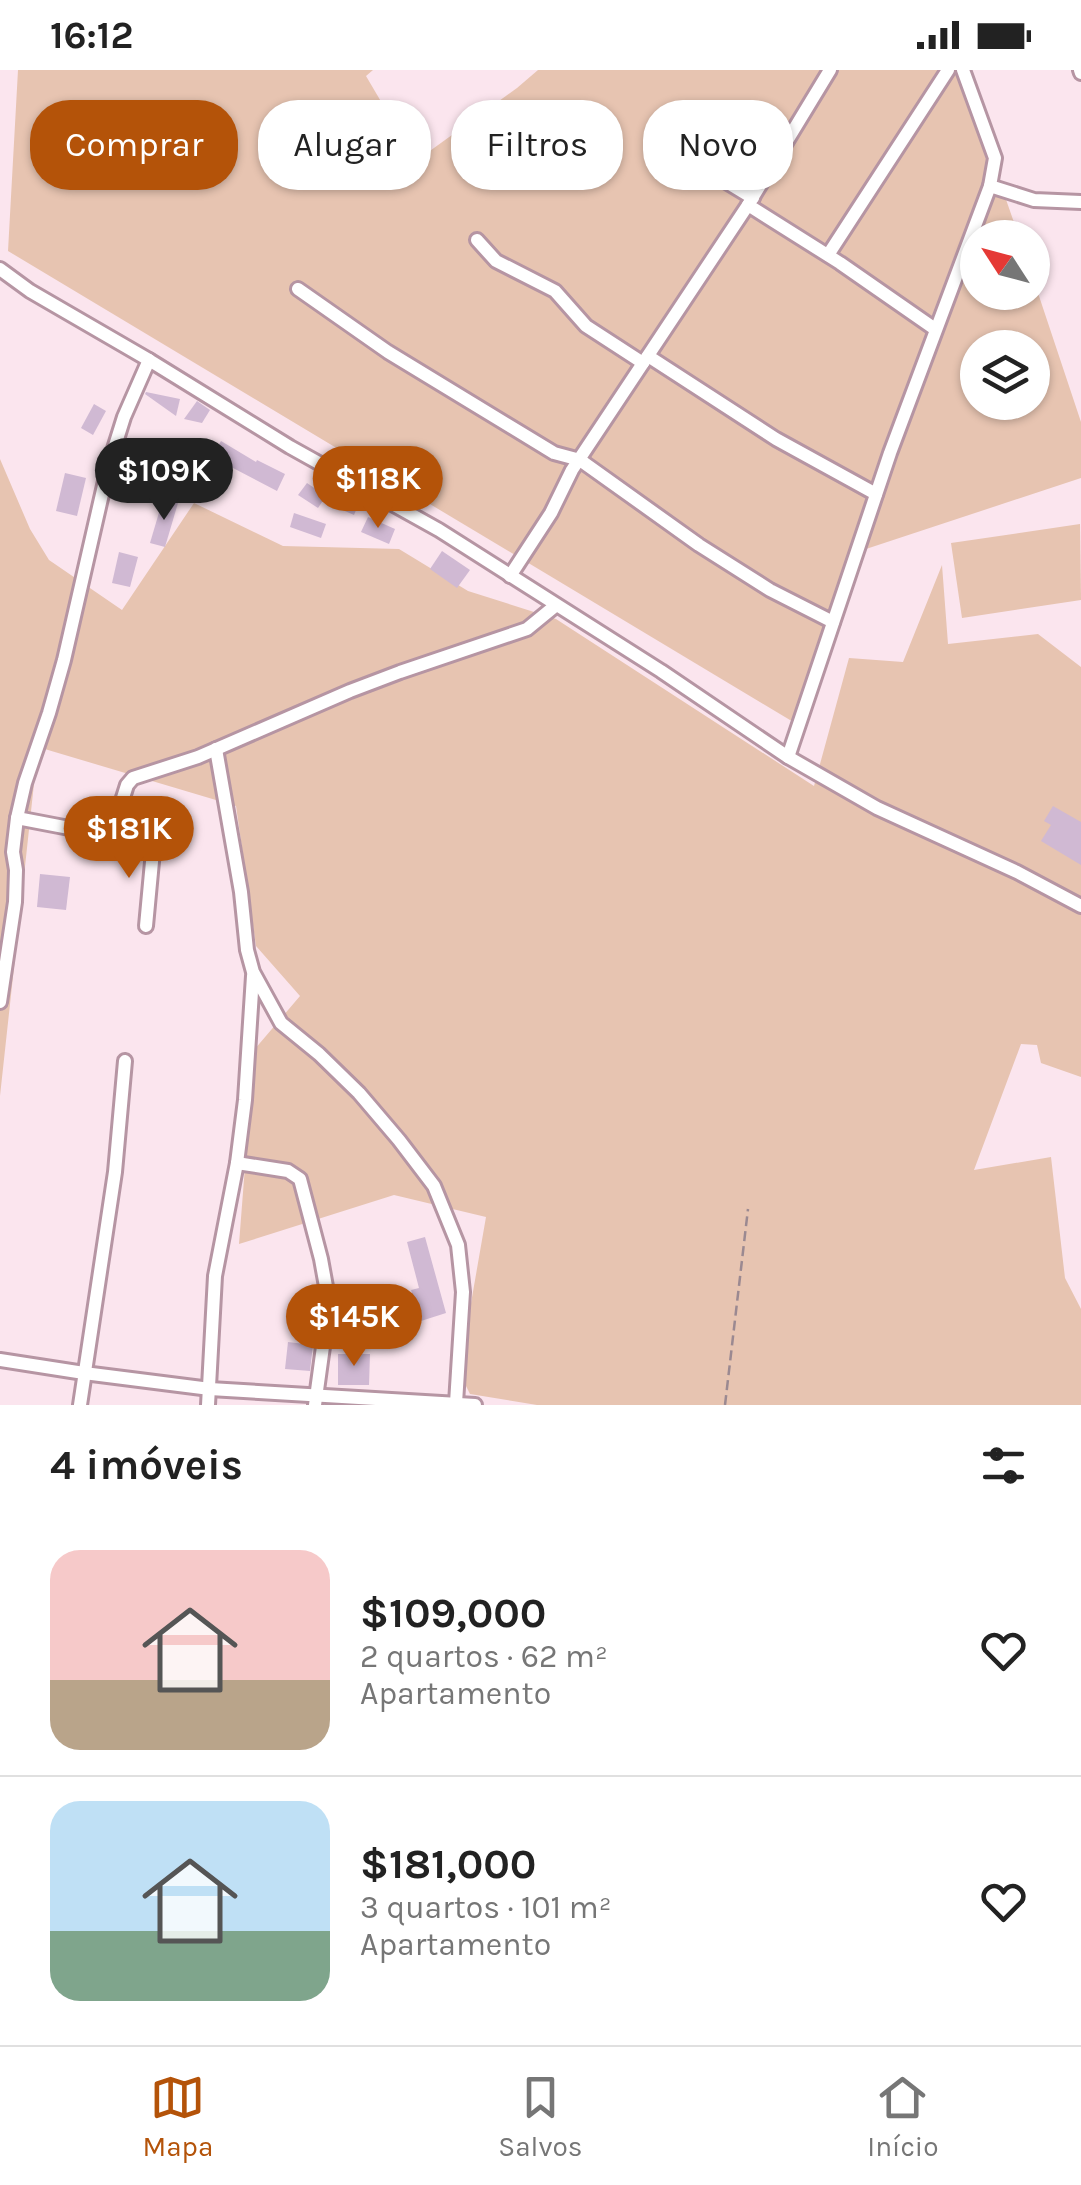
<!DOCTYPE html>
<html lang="pt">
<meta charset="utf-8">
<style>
:root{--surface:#fff;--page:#f2f2f2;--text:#222;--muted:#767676;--line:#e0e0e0;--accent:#b45309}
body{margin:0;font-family:Karla,sans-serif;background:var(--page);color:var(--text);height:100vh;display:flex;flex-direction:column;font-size:38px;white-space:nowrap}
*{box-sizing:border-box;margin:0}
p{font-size:32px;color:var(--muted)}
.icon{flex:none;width:55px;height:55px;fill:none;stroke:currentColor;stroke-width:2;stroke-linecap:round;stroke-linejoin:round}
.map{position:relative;height:1335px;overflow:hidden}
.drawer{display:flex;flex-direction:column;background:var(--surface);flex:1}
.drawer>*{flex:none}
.guide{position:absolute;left:30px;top:30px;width:1022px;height:90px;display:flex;gap:20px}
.needle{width:65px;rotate:306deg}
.tools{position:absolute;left:960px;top:150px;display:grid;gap:20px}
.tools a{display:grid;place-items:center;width:90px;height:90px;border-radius:50%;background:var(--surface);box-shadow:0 2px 8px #0004;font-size:50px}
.price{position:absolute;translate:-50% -85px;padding:0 22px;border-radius:35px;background:var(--accent);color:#fff;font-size:32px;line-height:65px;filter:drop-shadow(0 2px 5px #0008)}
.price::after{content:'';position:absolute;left:50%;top:60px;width:30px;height:22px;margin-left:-15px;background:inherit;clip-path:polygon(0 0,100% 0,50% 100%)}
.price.on{background:#222;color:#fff}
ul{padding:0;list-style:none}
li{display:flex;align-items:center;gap:30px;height:250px;padding:0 50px}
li+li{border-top:2px solid var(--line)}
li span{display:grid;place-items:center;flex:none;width:280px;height:200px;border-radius:30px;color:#555}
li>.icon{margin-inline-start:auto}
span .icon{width:120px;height:120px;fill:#fffc;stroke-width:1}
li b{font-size:42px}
h2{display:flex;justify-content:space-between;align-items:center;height:120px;padding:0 50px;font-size:42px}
.chip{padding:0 35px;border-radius:40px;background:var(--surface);box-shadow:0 2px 8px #0004;font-size:35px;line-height:90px}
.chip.on{background:var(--accent);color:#fff}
.status{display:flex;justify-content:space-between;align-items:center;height:70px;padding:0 50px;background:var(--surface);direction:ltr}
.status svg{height:28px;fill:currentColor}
.dock{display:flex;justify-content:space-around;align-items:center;height:140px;border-top:2px solid var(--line);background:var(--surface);font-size:28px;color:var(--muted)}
.dock a{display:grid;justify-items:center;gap:5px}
.dock .on{color:var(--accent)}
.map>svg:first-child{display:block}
.green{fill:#e7c4b1;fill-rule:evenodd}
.building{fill:#d0b9d3}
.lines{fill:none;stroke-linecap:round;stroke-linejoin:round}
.minor-casing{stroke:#b695a3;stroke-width:18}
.path{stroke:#9b8991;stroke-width:2.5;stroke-dasharray:10 5;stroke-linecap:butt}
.minor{stroke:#fff;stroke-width:12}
</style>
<div class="status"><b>16:12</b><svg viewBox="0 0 49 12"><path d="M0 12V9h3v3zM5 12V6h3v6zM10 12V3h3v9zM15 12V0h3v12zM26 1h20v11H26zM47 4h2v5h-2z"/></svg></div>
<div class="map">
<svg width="1081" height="1335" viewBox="0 0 1081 1335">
<rect width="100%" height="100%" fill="#fbe5ee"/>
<g class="green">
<path d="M18 0H373L366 6 416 91 517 18 538 0H961L1019 167 978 168V222H1032L1033 208 1081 352V408L866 479 795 653 8 181ZM978 278H1032V332H978Z"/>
<path d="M0 389 30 459 49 490 122 540 194 433 283 476 399 479 468 521 556 549 814 716 849 588 903 592 942 495 948 574 1038 564 1081 597V1007L1041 993 1037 975 1021 974 974 1100 1051 1087 1065 1208 1081 1239V1335H537L470 1324 459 1302 486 1147 394 1125 239 1174 254 980 300 926 256 876 236 736 38 677 0 1026Z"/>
<path d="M1080 454 1081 530 962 548 951 473Z"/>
</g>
<g class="building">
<path d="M146 322 180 329 176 346 145 324Z"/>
<path d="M197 331 210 340 202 353 184 349Z"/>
<path d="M94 334 106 341 93 365 81 358Z"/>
<path d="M180 369 199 382 185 401 166 387Z"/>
<path d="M221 371 256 392 257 390 285 404 277 421 212 387Z"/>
<path d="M134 398 157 404 151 426 128 420Z"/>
<path d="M65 403 86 408 77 446 56 441Z"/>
<path d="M307 413 326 426 318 438 298 425Z"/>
<path d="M335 421 359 433 354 445 329 434Z"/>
<path d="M163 429 178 433 165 477 150 473Z"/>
<path d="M294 443 326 454 321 468 290 457Z"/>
<path d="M368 447 395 459 389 474 361 462Z"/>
<path d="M442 481 470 500 457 518 430 499Z"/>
<path d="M119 482 138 487 130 517 112 513Z"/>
<path d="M1053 736 1081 752V795L1041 771 1051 755 1044 751Z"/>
<path d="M40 804 70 807 66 840 37 837Z"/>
<path d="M425 1167 446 1243 421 1251 411 1220 419 1218 407 1172Z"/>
<path d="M288 1272 313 1275 310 1301 285 1299Z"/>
<path d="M338 1284H370L369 1315H338Z"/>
</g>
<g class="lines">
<g class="minor-casing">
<g id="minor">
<path d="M963 0 995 88 990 116 1034 130 1081 132"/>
<path d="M1080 0 1081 3"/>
<path d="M664 74 753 128"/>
<path d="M748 135 830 0"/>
<path d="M477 170 496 191 555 221 586 256 643 293"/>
<path d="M828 185 948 0"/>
<path d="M0 199 30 221 149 290 290 377 439 460 661 601 788 687 877 738 1017 802 1081 836"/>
<path d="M298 219 388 282 554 383 580 390 699 475 770 520 833 552"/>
<path d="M648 286 776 369 876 424"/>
<path d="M510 506 551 443 572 400 748 135 840 193 935 259"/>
<path d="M216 679 241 822 247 880 253 902 281 953 319 984 359 1023 399 1070 434 1116 458 1175 463 1222 456 1333"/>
<path d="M788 687 890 383 990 116"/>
<path d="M17 748 111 766 127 715 133 708 198 687 350 621 400 602 527 559 555 536"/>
<path d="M111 766 144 775 153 781 146 856"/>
<path d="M0 932 15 832 16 800 13 782 17 748 25 713 49 643 64 590 108 398 124 347 149 290"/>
<path d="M237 1093 288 1101 300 1109 321 1189 329 1233 315 1335"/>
<path d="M0 1290 84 1303 210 1319 475 1335"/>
<path d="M80 1335 115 1102 125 991"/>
<path d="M208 1335 215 1206 237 1093 245 1030 253 906"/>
</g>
</g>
<path class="path" d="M725 1335 748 1139"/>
<use href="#minor" class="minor"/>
</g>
</svg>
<div class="tools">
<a><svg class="needle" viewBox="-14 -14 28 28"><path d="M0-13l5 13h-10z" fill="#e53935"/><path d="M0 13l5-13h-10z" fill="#767676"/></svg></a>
<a><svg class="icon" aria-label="layers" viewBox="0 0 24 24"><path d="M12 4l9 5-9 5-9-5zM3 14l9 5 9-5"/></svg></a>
</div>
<b class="price on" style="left:164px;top:453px">$109K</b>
<b class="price" style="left:378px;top:461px">$118K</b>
<b class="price" style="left:129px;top:811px">$181K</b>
<b class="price" style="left:354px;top:1299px">$145K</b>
<div class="guide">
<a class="chip on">Comprar</a>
<a class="chip">Alugar</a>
<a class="chip">Filtros</a>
<a class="chip">Novo</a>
</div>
</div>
<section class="drawer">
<h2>4 imóveis<svg class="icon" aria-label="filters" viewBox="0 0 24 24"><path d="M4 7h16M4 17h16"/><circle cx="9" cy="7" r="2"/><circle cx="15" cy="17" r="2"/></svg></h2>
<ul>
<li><span style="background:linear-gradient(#f6c9c9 65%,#b9a48a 0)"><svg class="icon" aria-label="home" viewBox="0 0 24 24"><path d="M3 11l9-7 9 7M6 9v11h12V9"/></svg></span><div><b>$109,000</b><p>2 quartos · 62 m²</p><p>Apartamento</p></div><svg class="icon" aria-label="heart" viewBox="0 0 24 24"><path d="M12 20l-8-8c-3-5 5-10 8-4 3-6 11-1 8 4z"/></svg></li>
<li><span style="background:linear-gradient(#bfe0f5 65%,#7fa58c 0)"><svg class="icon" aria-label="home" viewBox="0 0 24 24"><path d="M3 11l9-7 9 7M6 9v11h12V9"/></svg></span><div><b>$181,000</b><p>3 quartos · 101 m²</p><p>Apartamento</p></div><svg class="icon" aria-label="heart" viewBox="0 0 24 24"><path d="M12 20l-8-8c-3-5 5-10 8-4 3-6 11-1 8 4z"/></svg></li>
</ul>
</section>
<nav class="dock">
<a class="on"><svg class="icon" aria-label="map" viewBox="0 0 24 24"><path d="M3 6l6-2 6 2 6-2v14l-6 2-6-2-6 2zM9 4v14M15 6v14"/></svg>Mapa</a>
<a><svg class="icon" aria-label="saved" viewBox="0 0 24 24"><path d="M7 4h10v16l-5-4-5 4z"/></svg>Salvos</a>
<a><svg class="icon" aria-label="home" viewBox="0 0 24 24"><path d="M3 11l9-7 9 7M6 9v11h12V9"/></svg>Início</a>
</nav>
